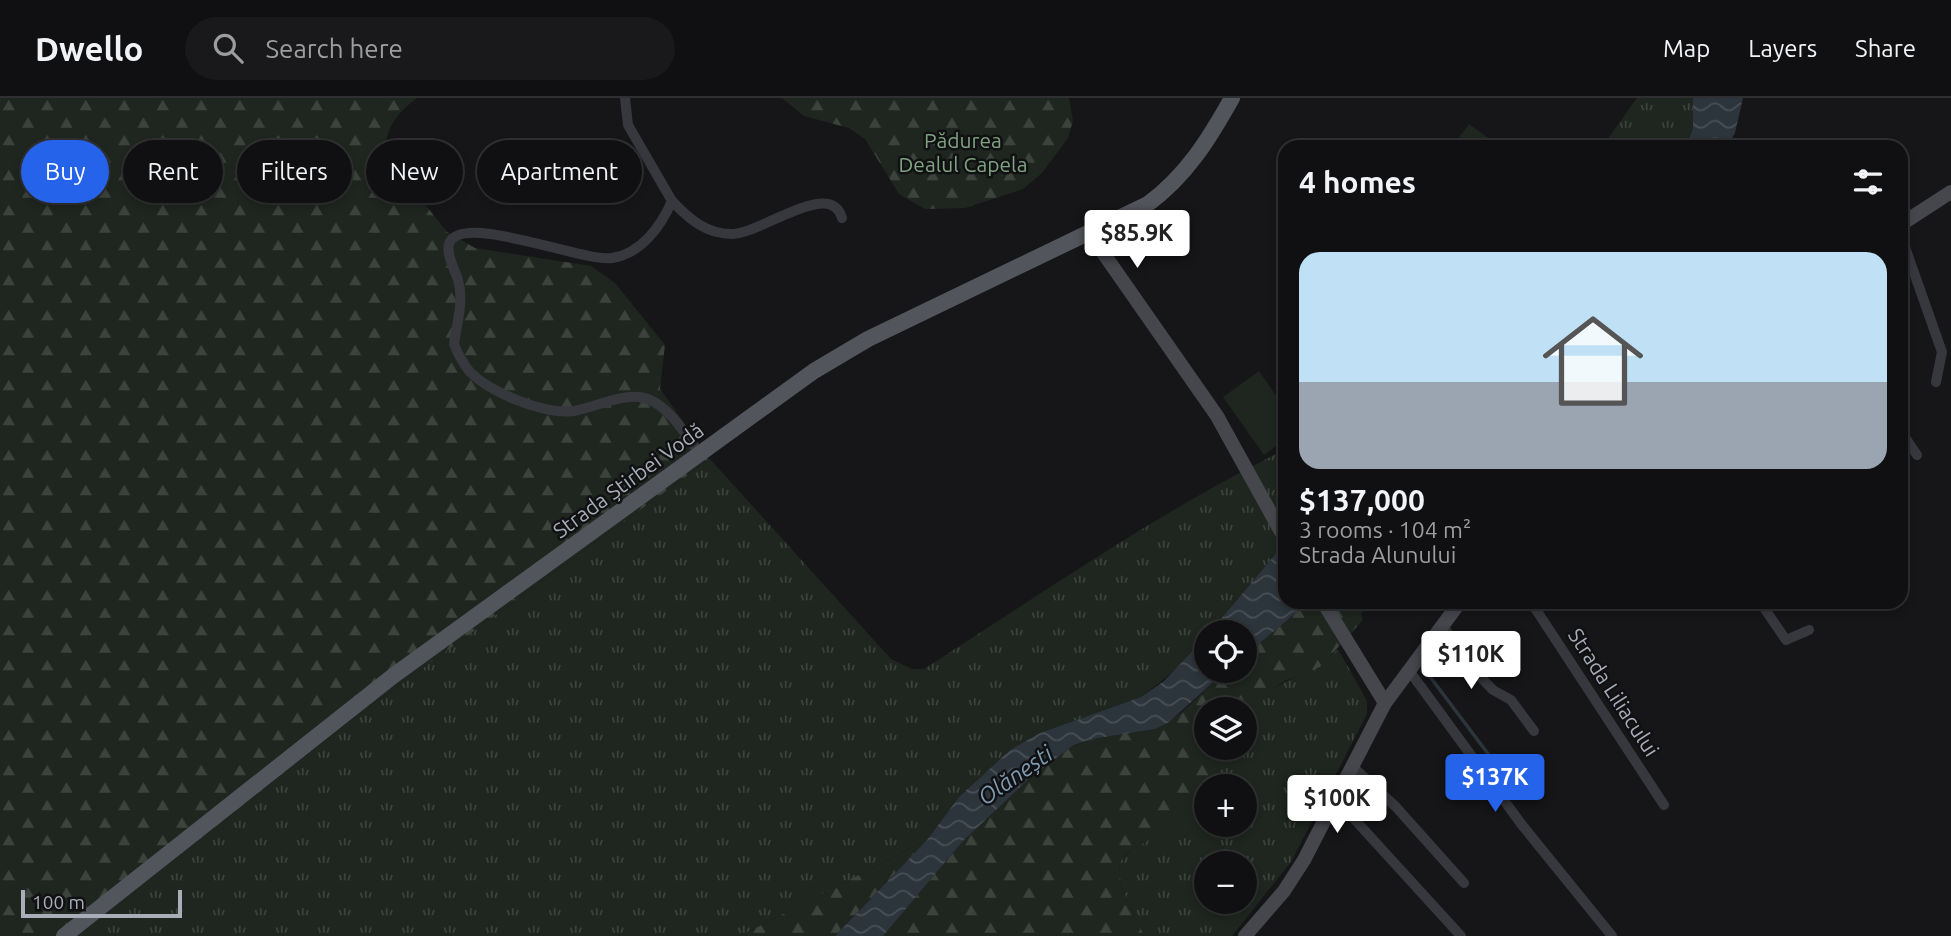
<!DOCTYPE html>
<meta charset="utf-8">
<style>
:root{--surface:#101012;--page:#19191b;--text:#f1f3f6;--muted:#9c9d9f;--line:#303032;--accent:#2563eb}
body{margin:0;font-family:Ubuntu,sans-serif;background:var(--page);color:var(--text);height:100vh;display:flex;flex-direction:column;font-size:26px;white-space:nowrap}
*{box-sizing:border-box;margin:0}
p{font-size:23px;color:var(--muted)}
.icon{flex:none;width:38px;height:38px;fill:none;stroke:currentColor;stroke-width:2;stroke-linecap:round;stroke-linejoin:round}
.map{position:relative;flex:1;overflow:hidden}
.side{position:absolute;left:1278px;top:42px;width:630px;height:469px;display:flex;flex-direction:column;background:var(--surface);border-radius:21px;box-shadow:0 4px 10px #0003,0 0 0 2px var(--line)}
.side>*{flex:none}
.hud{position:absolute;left:21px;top:42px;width:665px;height:63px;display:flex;gap:14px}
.tools{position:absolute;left:1194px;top:522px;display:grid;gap:14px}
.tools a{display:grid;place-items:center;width:63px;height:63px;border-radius:50%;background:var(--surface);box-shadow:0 4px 10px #0003,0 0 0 2px var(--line);font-size:35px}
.scale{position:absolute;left:21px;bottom:18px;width:161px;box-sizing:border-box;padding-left:7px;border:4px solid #a8adb8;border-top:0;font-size:19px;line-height:24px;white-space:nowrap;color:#a8adb8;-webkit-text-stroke:5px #111113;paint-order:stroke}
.price{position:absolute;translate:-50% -60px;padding:0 16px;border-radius:7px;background:#fff;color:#222;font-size:23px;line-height:46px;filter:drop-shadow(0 2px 4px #0008)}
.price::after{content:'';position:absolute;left:50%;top:42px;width:21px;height:16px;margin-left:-10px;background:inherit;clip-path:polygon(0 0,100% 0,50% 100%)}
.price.selected{background:var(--accent);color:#fff}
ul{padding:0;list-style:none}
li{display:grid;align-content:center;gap:14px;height:371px;padding:0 21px}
li span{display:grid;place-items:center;height:217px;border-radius:21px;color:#555}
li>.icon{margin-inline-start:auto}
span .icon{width:126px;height:126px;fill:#fffc;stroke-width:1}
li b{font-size:30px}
h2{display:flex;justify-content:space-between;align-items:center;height:84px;padding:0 21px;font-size:30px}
.chip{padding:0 24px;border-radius:32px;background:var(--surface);box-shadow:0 4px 10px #0003,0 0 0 2px var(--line);font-size:24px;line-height:63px}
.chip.selected{background:var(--accent);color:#fff}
header{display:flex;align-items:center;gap:42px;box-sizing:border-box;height:98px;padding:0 35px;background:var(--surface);border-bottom:2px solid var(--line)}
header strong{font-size:33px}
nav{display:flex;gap:38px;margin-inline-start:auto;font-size:24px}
.search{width:490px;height:63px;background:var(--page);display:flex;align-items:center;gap:18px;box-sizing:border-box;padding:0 24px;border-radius:38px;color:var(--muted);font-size:26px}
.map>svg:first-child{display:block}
.grass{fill:url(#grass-tufts);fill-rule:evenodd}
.forest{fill:url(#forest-firs)}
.garden{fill:#1e261f}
.water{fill:url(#water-waves)}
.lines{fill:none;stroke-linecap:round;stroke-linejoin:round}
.stream{stroke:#2c353c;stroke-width:3.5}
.street{stroke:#37383d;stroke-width:10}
.secondary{stroke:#45474d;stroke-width:14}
.primary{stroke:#53555c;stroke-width:16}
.labels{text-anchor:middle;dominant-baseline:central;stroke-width:5;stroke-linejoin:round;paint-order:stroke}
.park-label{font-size:21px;fill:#7fa381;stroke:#111113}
.street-label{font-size:21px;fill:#a8adb8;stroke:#111113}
.water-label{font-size:23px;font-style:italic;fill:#7f9bb3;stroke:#111113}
</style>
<header>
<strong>Dwello</strong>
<div class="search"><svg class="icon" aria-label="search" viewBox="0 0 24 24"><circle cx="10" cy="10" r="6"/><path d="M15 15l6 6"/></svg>Search here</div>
<nav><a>Map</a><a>Layers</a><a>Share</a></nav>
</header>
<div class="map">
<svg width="1951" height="838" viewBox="0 0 1951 838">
<defs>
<pattern id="grass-tufts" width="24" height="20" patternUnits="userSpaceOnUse" patternTransform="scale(1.75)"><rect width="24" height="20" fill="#1e261f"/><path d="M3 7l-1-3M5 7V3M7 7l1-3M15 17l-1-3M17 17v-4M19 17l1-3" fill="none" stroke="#3c433d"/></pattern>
<pattern id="forest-firs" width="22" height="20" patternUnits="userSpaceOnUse" patternTransform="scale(1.75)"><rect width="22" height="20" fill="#1e261f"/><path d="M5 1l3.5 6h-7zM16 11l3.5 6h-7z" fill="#3c433d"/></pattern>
<pattern id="water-waves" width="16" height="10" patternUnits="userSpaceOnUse" patternTransform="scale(1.75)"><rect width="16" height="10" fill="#2c353c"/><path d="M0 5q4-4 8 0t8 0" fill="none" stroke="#485056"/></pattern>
</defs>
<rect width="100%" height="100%" fill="#161618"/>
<g class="grass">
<path d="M1637 0H1693V30L1686 49H1602Z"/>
<path d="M1284 352V446L1210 534H1206V539L1190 560 1141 599 1040 635 1010 652 959 699 927 742 740 838H76L349 624 710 361 891 561 912 571H924C1043 495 1158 414 1284 352Z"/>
<path d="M1338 551 1367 603V616L1291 764 1232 838H1144L1121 788 1119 765C1140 738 1179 726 1206 699V726H1244V688H1214L1221 649H1244V611H1240C1271 586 1310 578 1338 551ZM1206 765H1244V803H1206Z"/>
</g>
<g class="forest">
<path d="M0 0H417C398 14 383 32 386 57L447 134 475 150 591 168 615 185 665 247 660 291 710 361 349 624 76 838H0Z"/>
<path d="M782 0H1069L1073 23 1068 40 1042 75 1023 91 965 110 925 111 899 96 865 41 849 30 804 18Z"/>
<path d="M1309 504H1371L1361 516 1363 522 1320 569 1285 583 1240 611H1206V649H1221L1218 678 1214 688H1206V699L1177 725 1127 755 1119 765 1121 788 1144 838H883L963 743 1032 678 1073 648 1092 641 1155 631 1181 615 1227 572H1244V558Z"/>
<path d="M927 742 835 838H740Z"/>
</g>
<g class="garden">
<path d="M1469 26 1501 49H1452Z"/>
<path d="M1259 273 1284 309V342L1264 357 1223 299Z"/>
</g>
<g class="water">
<path d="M1693 0H1743L1735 35 1727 49H1686L1693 30Z"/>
<path d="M1284 446V504H1309L1244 558V534H1210Z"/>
<path d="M1206 539V572H1227L1169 624 1155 631 1092 641 1074 647 1032 678 963 743 883 838H835L927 742 959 699 1010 652 1040 635 1141 599 1164 583Z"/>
</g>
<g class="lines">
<path class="stream" d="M1425 572 1510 685"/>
<g class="street">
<path d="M625 0 628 27 672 103C661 128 641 156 612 160 581 164 460 113 449 146 446 157 455 172 458 182 464 202 457 225 454 246 458 256 463 266 470 274 491 295 545 317 574 313 596 309 626 293 648 301 671 310 686 338 700 356"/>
<path d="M672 103C689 121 706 136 732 136 761 136 830 80 842 120"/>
<path d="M1900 135 1942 254 1936 284"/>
<path d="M1900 332 1917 357"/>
<path d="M1531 504 1664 707"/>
<path d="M1760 504 1786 542 1809 532"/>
<path d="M1442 526 1469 567 1493 592 1511 602 1534 633"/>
<path d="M1408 571 1522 727 1612 838"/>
<path d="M1352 668 1396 709 1464 785"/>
<path d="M1335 700 1461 838"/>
</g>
<g class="secondary">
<path d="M1900 127 1951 94"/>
<path d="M1090 136 1217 318 1284 439"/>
<path d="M1323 504 1385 605"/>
<path d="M1245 838 1284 793 1304 762 1385 605 1460 504"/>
</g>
<path class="primary" d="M64 838 393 578 814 273 868 241 1148 106C1187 77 1209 41 1232 0"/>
</g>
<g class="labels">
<g class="park-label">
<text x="963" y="42">Pădurea<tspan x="963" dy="24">Dealul Capela</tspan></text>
</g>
<g class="street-label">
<text transform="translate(628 382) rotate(-36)">Strada Știrbei Vodă</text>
<text transform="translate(1614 594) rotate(57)">Strada Liliacului</text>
</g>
<g class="water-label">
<text transform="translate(1015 677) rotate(-35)">Olănești</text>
</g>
</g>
</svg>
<div class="tools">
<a><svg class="icon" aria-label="locate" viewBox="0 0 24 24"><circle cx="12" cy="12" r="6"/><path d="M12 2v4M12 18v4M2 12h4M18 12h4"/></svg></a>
<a><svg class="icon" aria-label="layers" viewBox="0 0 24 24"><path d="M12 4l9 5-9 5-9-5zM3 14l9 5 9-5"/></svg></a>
<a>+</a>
<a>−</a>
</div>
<div class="scale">100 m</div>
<b class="price" style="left:1137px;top:172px">$85.9K</b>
<b class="price" style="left:1471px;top:593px">$110K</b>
<b class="price selected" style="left:1495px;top:716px">$137K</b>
<b class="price" style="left:1337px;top:737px">$100K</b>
<div class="hud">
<a class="chip selected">Buy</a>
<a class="chip">Rent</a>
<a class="chip">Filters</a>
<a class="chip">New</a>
<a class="chip">Apartment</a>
</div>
<section class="side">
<h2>4 homes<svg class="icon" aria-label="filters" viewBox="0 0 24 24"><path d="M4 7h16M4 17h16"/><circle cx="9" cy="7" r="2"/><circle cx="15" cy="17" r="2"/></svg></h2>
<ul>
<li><span style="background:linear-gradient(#bfe0f5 60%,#9aa5b1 0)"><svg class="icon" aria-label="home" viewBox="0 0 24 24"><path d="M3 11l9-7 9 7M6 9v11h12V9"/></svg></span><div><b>$137,000</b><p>3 rooms · 104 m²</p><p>Strada Alunului</p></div></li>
</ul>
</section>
</div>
